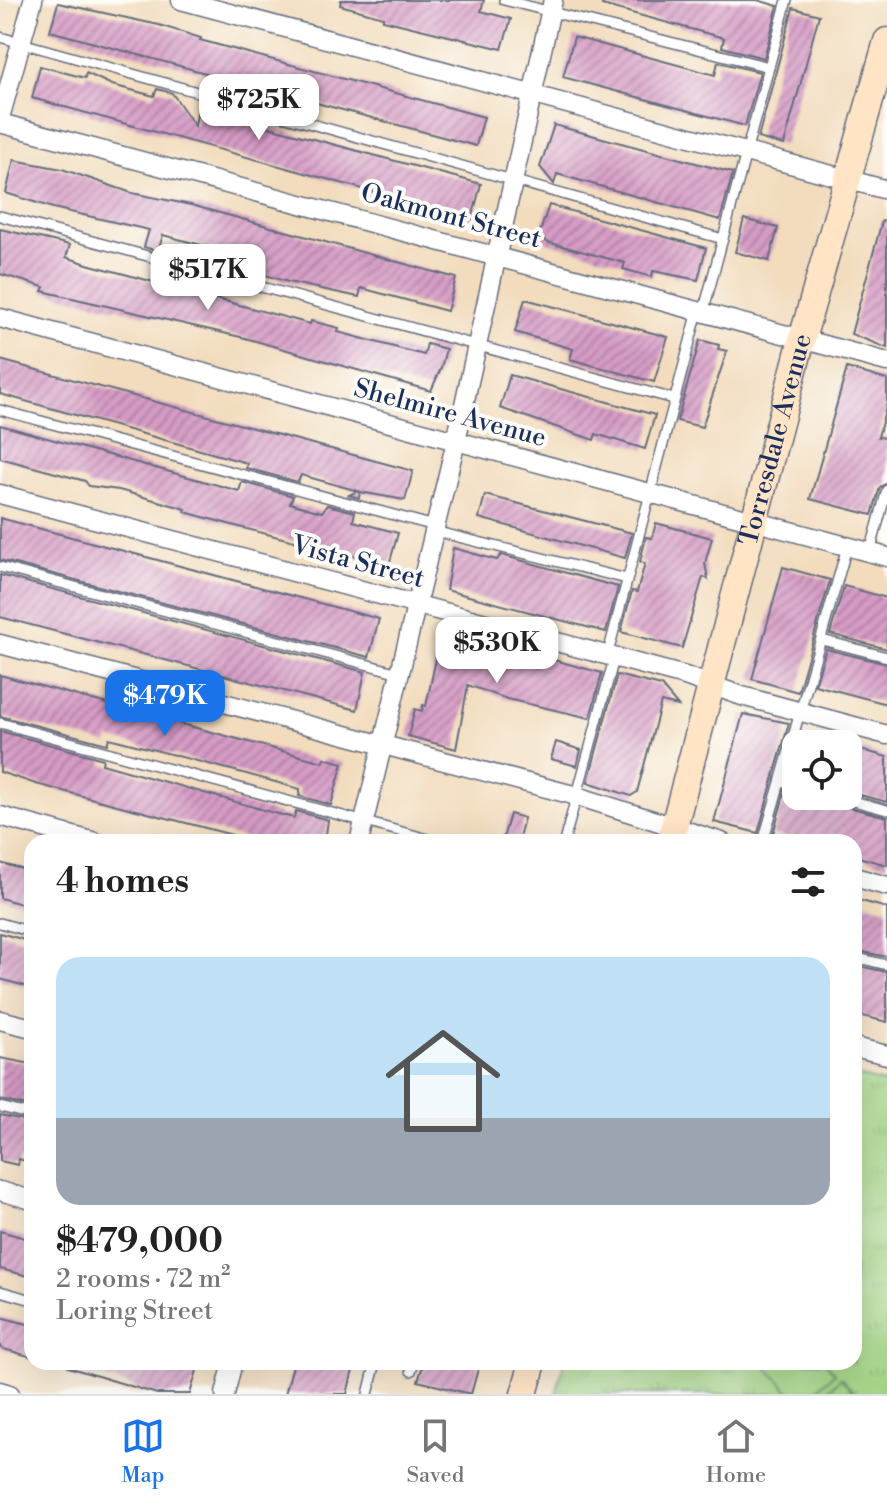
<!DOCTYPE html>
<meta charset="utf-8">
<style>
:root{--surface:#fff;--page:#f2f2f2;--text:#222;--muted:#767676;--line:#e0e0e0;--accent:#1a73e8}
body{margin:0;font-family:"Libre Bodoni",serif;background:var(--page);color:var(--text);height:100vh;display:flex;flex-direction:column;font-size:30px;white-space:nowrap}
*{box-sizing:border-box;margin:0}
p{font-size:26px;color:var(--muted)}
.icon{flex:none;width:44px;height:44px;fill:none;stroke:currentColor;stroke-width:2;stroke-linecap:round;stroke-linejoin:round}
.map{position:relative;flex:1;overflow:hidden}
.panel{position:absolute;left:24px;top:834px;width:838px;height:536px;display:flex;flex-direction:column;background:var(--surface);border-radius:24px;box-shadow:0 8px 32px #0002}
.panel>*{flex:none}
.controls{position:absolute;left:782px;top:730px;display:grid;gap:16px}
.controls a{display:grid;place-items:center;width:80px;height:80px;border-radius:16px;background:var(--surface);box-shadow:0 8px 32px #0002;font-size:40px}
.price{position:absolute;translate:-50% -68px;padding:0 18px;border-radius:16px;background:#fff;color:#222;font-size:26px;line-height:52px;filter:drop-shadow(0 2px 4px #0008)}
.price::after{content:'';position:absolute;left:50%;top:48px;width:24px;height:18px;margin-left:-12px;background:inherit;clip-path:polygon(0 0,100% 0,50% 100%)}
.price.current{background:var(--accent);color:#fff}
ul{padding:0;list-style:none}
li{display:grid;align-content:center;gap:16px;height:424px;padding:0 32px}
li span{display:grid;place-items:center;height:248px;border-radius:24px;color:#555}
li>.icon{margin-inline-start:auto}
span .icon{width:144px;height:144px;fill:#fffc;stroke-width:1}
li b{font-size:34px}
h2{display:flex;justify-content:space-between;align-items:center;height:96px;padding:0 32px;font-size:34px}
.tabs{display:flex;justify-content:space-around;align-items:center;height:112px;border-top:2px solid var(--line);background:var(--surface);font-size:22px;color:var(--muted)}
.tabs a{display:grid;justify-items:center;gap:4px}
.tabs .current{color:var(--accent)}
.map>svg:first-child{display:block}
.park{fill:url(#park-tufts);stroke:#5e8170;stroke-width:2}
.pitch{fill:#a1d383;stroke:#5e8170;stroke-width:2}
.building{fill:url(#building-hatch)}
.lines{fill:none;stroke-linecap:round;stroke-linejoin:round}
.lane-casing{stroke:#666c7f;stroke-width:12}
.street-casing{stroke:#666c7f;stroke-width:21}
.secondary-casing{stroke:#666c7f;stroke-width:29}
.lane{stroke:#fff;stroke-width:9}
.street{stroke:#fff;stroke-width:18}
.secondary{stroke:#ffe4c6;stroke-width:26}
.labels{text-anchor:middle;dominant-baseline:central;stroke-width:8;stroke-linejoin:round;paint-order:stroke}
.street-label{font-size:26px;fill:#1b2f5e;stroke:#fdfcf7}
</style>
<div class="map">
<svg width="887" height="1394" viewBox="0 0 887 1394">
<defs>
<pattern id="park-tufts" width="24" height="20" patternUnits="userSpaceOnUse" patternTransform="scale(2)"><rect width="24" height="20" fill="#a1d383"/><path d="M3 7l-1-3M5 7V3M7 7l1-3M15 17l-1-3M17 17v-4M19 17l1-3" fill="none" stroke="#8ab574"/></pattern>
<pattern id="building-hatch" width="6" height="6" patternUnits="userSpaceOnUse" patternTransform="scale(2)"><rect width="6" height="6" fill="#d69bc5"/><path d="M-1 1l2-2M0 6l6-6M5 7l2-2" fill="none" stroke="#ad7fa3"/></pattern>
</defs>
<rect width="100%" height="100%" fill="#fdfcf7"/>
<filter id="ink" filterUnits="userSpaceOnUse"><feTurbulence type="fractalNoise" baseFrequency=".0125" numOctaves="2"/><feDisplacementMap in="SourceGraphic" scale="16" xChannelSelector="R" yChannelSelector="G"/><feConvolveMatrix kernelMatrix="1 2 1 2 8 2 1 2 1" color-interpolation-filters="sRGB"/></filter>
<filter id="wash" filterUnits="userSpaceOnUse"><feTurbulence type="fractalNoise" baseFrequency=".006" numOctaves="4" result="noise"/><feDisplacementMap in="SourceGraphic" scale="32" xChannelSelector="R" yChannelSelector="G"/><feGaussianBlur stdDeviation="1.8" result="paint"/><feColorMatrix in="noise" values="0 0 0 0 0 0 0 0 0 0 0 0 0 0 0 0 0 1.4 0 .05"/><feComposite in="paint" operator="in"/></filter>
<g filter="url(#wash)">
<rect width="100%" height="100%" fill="#f2dcbd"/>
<path class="park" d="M854 1075 887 1084V1394H556L564 1362H854Z"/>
<g class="pitch">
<path d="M762 1362H825L835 1373 812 1394H792Z"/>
<path d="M841 1378 855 1394H824Z"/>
</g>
<g id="blocks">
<g class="building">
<path d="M341 0H484L481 11 511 19 502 49 383 20V17L340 5Z"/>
<path d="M603 0H757L778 6 764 58 722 47 724 38 602 5Z"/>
<path d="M58 3 159 25 201 38 200 40 484 117 476 146 50 31Z"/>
<path d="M793 8 819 15 784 145 758 138Z"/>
<path d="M574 37 715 75 718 62 760 72 745 126 563 77Z"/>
<path d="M40 66 85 78 86 73 112 85 154 96 157 89 172 93 195 126 198 108 481 184 472 219 32 98Z"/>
<path d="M554 125 733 173 720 220 557 174 554 184 540 167Z"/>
<path d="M14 160 62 169 132 193 191 205 456 278 447 311 361 288 359 297 288 282 259 273 262 261 163 235 158 251 144 247 149 230 53 208 6 193Z"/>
<path d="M549 205 706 248 698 280 653 271 652 277 623 269 625 263 547 242 539 235Z"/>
<path d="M744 219 778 228 769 261 735 252Z"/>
<path d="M882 221 887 222V348L851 334Z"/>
<path d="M0 229 70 245 66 257 87 264 310 324 311 321 339 328 338 332 353 336 424 355 427 344 446 349 441 368 431 391 245 338 42 291 44 287 0 274Z"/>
<path d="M525 299 668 337 654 382 570 359 573 349 515 332Z"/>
<path d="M700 340 719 345 718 349 727 351 702 427 677 421Z"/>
<path d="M0 360 413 471 405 500 360 492 359 498 349 495 358 491 301 475 298 482 246 468 247 463 0 394Z"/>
<path d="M847 368 887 380V403L878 437 887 438V483L880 487 872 515 810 499Z"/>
<path d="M510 375 655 415 645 449 596 434 594 440 500 408Z"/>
<path d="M0 425 239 491 242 482 293 496 290 503 314 510 322 512 327 505 355 512 353 521 398 533 389 565 243 528 185 512 186 509 119 490 89 486 85 481 0 458Z"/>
<path d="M485 495 632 533 625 558 479 518Z"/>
<path d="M0 518 379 619 369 657 0 560Z"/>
<path d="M656 523 712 538 705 563 708 579 703 577 682 648 621 632 632 591 637 592 645 563 640 562 646 537 652 538Z"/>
<path d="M453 548 497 560 501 555 618 587 606 632 446 590Z"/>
<path d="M783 567 830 580 798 692 752 679Z"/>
<path d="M0 575 365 672 357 710 0 617Z"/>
<path d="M844 586 887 598V649L830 634Z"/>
<path d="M442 630 602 673 590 718 507 699 468 685 456 749 408 736 415 709 422 711 423 705 426 706Z"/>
<path d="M826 649 887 664V704L815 685Z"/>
<path d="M0 675 323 762 324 758 343 763 331 805 299 796 300 789 243 773 109 738 107 744 0 716Z"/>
<path d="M617 675 661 686 678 706 661 702 637 792 631 796 588 782Z"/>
<path d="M743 714 789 723 758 833 714 822Z"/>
<path d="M0 731 103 759 102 764 278 814 294 818 296 811 328 820 325 842H247L248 839 36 784 0 772Z"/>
<path d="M556 742 581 750 577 766 551 759Z"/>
<path d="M848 746 887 757V802L848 792Z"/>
<path d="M785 791 887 817V865L854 856V842H803L773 834Z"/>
<path d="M510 814 524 818 518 842H502Z"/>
<path d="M0 863 32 872V907L0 898Z"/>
<path d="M854 899 887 908V957L854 950Z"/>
<path d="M0 933 32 942V988L0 979Z"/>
<path d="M854 965 887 972V1022L854 1014Z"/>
<path d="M0 1058 32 1064V1107L0 1100Z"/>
<path d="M0 1115 32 1122V1163L19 1159 18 1165 0 1161Z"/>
<path d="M0 1231 32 1240V1277L0 1269Z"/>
<path d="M0 1317 32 1325V1357L0 1348Z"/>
<path d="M69 1362H179L198 1367 190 1394H157L68 1367Z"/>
<path d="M294 1362H355L347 1394H285Z"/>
<path d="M424 1362H480L471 1394 418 1381Z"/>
</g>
</g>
</g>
<g filter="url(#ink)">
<use href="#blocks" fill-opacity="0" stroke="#666c7f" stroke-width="2"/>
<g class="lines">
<g class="lane-casing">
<g id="lane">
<path d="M504 0 769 67"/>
<path d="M0 37 723 239"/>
<path d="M0 216 674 399"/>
<path d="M703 313 787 0"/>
<path d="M0 410 435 526"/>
<path d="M434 531 627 579"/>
<path d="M870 552 887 490"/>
<path d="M0 567 399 673"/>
<path d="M822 640 887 657"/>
<path d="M607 657 698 311"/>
<path d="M0 723 439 842"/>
<path d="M781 782 796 785"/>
<path d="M835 796 887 810"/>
<path d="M564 842 614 659"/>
<path d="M763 842 847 547"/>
<path d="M0 923 32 932"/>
<path d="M854 957 887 965"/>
<path d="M0 1107 32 1115"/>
<path d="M0 1291 32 1300"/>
<path d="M411 1371 414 1362"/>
<path d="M368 1394 376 1362"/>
</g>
</g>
<g class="street-casing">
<g id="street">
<path d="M181 0 887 190"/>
<path d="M0 118 33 0"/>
<path d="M0 123 887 362"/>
<path d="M0 318 887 557"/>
<path d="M0 494 685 676 742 696 887 735"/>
<path d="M0 644 577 796 722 842"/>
<path d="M0 816 95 842"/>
<path d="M359 842 456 441 553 0"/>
<path d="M854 877 887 886"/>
<path d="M0 1020 32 1028"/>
<path d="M854 1047 887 1055"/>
<path d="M0 1191 32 1200"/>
<path d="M0 1391 10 1394"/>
<path d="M225 1394 233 1362"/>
</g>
</g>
<g class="secondary-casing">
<g id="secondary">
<path id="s1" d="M670 842 802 339 887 41"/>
<path d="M524 1394 533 1362"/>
</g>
</g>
<use href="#lane" class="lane"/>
<use href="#street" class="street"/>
<use href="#secondary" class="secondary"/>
</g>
</g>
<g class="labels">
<g class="street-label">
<text transform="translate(451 216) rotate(15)">Oakmont Street</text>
<text transform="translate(450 413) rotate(15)">Shelmire Avenue</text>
<text stroke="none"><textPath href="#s1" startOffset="416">Torresdale Avenue</textPath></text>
<text transform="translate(358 562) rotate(15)">Vista Street</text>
</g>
</g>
</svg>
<div class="controls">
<a><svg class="icon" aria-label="locate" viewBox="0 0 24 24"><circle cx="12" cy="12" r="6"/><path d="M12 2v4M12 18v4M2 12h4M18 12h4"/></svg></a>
</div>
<b class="price" style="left:259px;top:142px">$725K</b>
<b class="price" style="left:208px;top:312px">$517K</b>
<b class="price" style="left:497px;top:685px">$530K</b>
<b class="price current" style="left:165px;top:738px">$479K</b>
<section class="panel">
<h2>4 homes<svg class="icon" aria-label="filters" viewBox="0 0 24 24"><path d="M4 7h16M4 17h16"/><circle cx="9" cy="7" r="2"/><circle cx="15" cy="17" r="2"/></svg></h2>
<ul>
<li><span style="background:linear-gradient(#bfe0f5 65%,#9aa5b1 0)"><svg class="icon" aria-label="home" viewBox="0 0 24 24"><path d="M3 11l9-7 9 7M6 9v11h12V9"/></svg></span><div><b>$479,000</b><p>2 rooms · 72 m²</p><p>Loring Street</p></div></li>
</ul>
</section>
</div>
<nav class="tabs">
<a class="current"><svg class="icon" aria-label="map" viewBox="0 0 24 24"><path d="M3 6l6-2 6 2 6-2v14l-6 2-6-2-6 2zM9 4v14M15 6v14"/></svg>Map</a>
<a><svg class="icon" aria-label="saved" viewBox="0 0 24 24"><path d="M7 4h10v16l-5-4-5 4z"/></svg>Saved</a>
<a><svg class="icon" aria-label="home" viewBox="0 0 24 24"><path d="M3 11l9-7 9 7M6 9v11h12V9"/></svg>Home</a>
</nav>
